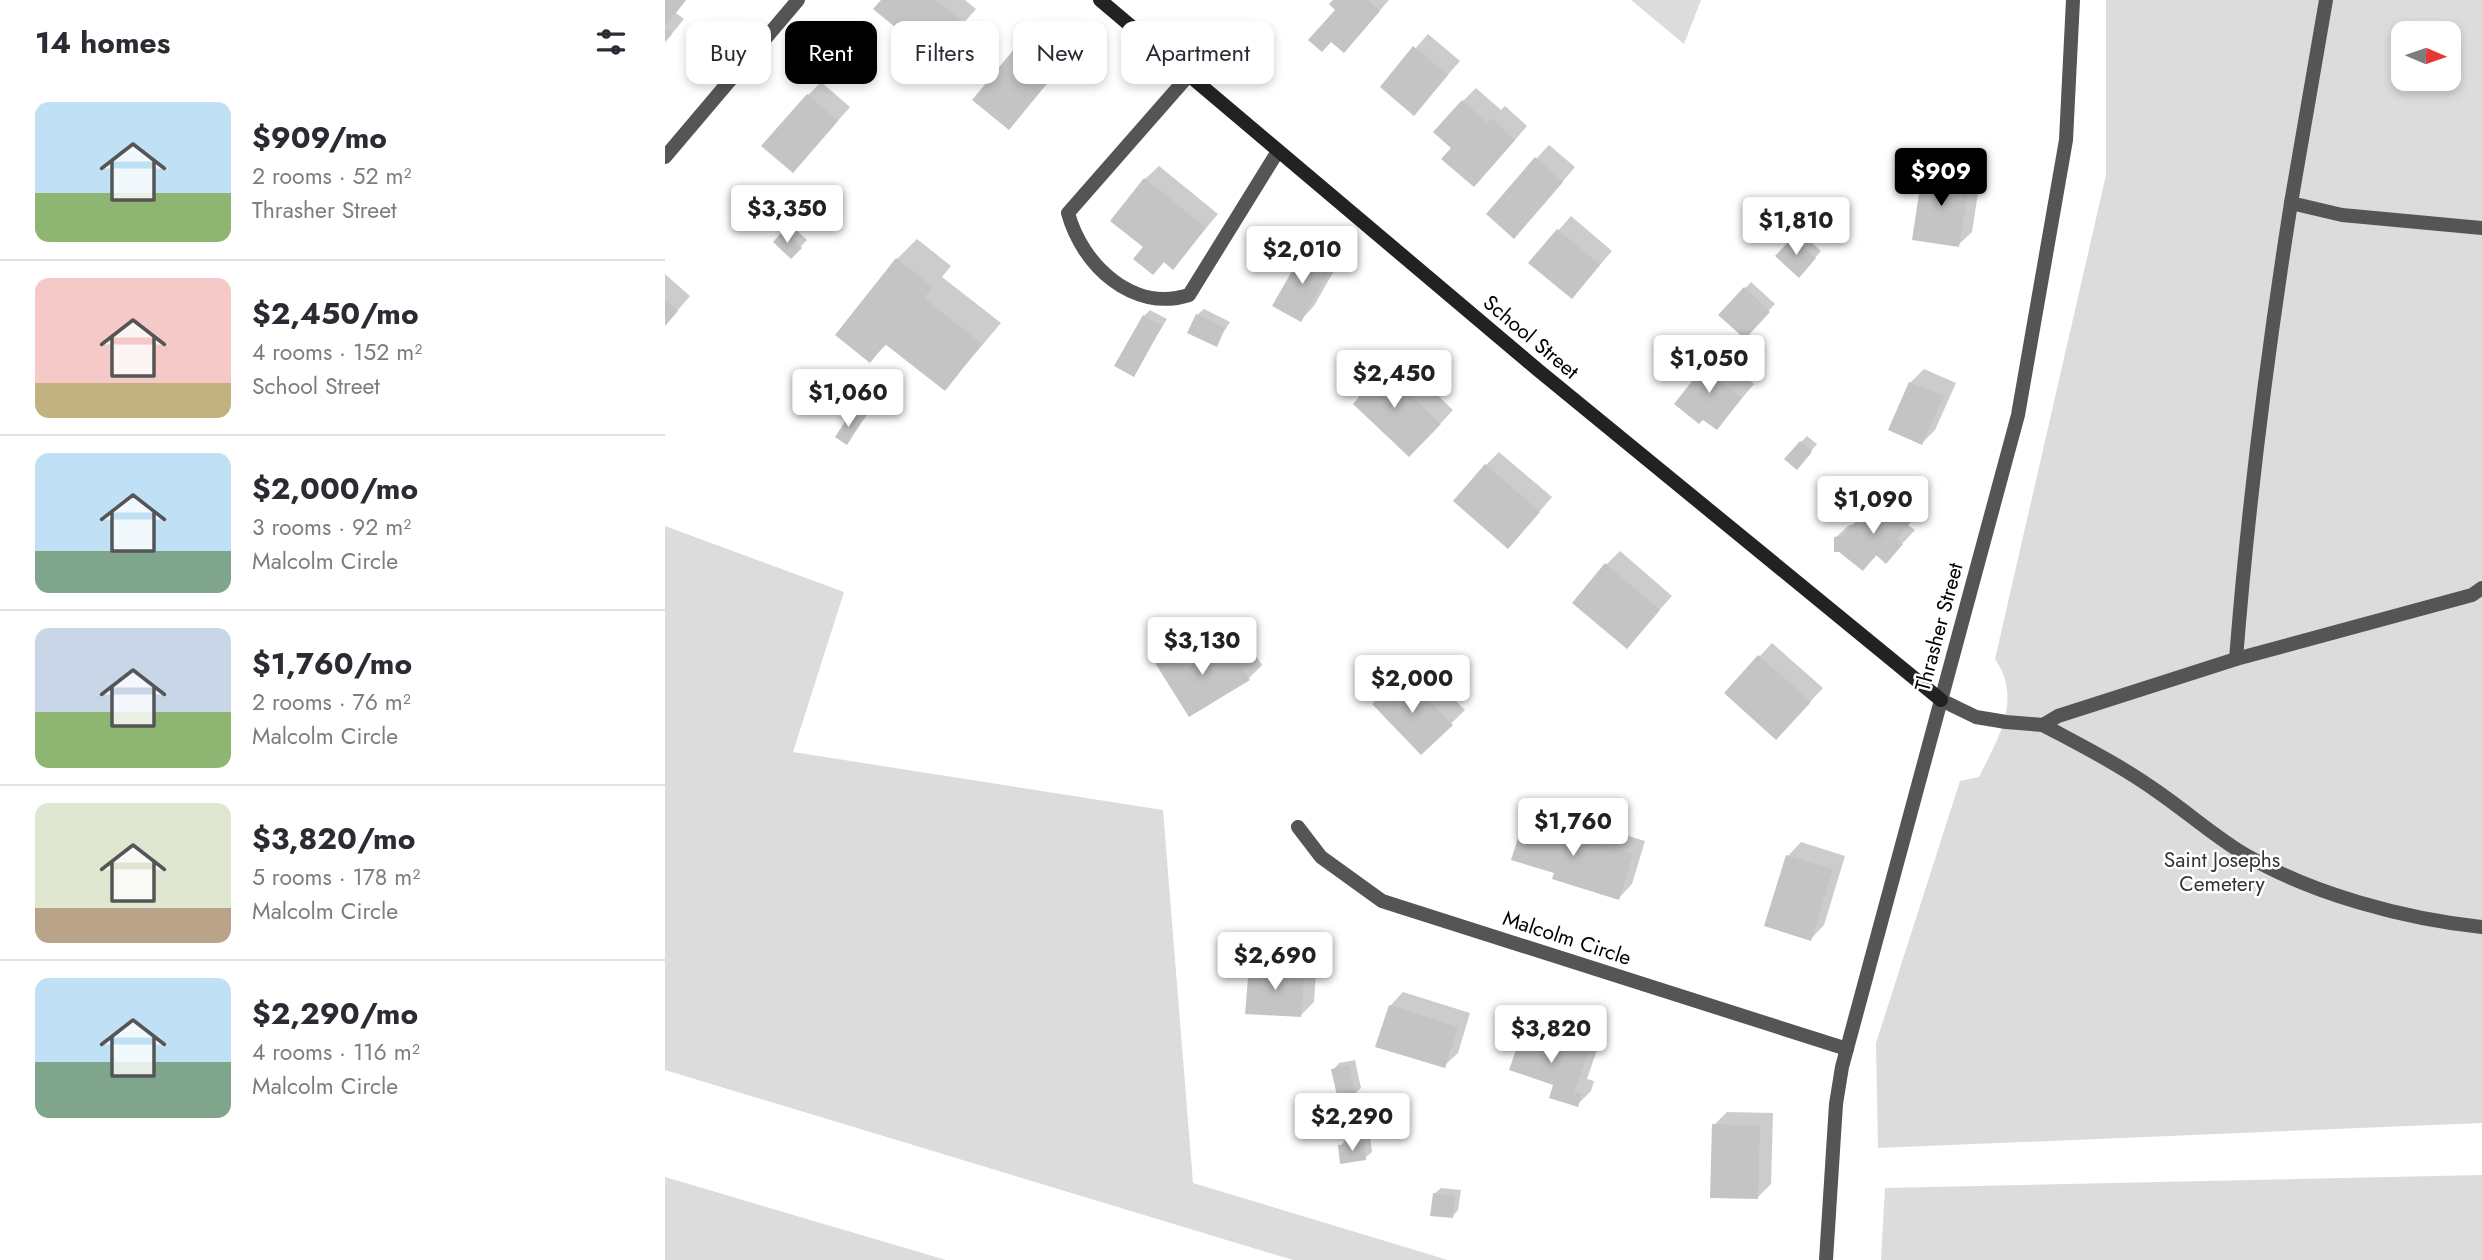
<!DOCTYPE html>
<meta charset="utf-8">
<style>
:root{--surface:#fff;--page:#f7f7f7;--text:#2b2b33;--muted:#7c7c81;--line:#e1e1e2;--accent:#000}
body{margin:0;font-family:Jost,sans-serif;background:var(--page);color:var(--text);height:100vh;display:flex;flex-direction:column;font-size:26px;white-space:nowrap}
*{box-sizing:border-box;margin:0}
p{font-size:23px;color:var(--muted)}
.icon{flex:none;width:38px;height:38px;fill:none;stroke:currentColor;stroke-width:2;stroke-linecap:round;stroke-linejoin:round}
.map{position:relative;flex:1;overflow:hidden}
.panel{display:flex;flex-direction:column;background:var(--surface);width:665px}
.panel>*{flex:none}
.banner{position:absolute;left:21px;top:21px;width:665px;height:63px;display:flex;gap:14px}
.needle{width:46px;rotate:92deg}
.buttons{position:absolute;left:1726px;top:21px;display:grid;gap:14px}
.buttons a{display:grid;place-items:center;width:70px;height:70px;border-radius:14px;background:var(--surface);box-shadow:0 4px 10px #0003;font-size:35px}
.price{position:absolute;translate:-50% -60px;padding:0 16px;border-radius:7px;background:#fff;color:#222;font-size:23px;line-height:46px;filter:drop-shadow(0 2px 4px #0008)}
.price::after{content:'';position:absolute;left:50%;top:42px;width:21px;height:16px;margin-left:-10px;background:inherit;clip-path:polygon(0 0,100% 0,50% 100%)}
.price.on{background:var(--accent);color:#fff}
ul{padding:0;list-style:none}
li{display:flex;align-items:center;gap:21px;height:175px;padding:0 35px}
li+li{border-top:2px solid var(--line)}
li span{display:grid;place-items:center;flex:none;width:196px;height:140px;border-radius:14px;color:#555}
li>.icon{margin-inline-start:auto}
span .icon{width:84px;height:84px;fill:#fffc;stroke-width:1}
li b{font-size:30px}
h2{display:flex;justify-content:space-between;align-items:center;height:84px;padding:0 35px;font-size:30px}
.chip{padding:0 24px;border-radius:14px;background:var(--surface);box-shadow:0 4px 10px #0003;font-size:24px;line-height:63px}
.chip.on{background:var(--accent);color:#fff}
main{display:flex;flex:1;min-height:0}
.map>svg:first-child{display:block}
.green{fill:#dcdcdc;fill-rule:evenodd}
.shadow{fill:#0003}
.building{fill:#c4c4c4}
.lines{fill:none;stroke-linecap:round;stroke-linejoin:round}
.lane{stroke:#555;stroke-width:14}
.street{stroke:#555;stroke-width:14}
.secondary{stroke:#222;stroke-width:14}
.labels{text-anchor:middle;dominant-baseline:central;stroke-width:5;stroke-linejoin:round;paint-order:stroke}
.street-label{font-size:21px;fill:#000;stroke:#fff}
.park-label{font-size:21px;fill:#333;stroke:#fff}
</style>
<main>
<section class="panel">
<h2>14 homes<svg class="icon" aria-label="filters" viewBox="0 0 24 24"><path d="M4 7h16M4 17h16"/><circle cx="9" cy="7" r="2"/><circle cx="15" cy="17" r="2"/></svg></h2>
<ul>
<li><span style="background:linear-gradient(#bfe0f5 65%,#8fb573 0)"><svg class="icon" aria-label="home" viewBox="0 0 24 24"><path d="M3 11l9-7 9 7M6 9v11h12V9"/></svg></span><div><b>$909/mo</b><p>2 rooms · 52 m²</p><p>Thrasher Street</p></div></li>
<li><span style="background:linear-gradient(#f6c9c9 75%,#c2b280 0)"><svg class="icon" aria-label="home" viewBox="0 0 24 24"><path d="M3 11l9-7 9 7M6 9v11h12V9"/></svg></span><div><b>$2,450/mo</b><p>4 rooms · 152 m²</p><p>School Street</p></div></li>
<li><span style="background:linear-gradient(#bfe0f5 70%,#7fa58c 0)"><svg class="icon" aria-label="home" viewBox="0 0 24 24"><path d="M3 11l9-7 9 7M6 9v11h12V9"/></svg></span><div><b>$2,000/mo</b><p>3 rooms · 92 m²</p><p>Malcolm Circle</p></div></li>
<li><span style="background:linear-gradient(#c9d6e8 60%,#8fb573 0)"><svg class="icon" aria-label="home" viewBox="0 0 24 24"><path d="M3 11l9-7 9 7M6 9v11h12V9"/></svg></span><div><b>$1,760/mo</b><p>2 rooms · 76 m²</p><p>Malcolm Circle</p></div></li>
<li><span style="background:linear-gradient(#dfe7d0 75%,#b9a48a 0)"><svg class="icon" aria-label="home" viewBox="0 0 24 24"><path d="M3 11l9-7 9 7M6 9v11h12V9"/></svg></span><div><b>$3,820/mo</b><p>5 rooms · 178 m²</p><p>Malcolm Circle</p></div></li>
<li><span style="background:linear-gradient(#bfe0f5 60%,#7fa58c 0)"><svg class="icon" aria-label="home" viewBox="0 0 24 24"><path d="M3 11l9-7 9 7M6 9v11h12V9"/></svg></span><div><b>$2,290/mo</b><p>4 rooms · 116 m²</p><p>Malcolm Circle</p></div></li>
</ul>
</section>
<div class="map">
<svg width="1817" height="1260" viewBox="0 0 1817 1260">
<rect width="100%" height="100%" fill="#fff"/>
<g class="green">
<path d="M966 0H1036L1019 44Z"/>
<path d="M1441 0H1817V1123L1213 1148 1211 1043 1295 781 1314 777C1333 738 1358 700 1330 659L1441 175ZM1738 33H1783V79H1738Z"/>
<path d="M0 526 179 592 128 752 498 810 528 1183 783 1260H628L0 1070Z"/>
<path d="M1817 1175V1260H1216L1220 1188Z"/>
<path d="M0 1177 281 1260H0Z"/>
</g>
<g class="shadow">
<path d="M0 0H21L11 13 19 19 0 42Z"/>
<path d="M218 0H300L311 9 269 57Z"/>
<path d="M670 0H724L692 37 673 10Z"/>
<path d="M378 31 406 55 344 128 351 49 365 36 370 39Z"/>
<path d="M763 34 795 61 749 113 717 87Z"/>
<path d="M156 82 185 107 141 157 143 95Z"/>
<path d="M811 88 836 110 840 106 862 126 822 172 788 148 798 101Z"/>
<path d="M884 145 910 167 862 223 871 159Z"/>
<path d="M1273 154 1304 159 1303 165 1317 167 1307 232 1293 245 1260 168Z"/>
<path d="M494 166 553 214 508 267 480 247V179Z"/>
<path d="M906 216 947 251 907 297 866 262Z"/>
<path d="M126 225 142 240 126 257 110 242Z"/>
<path d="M1135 232 1156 251 1140 269 1129 238Z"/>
<path d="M654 238 679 253 649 306 636 320 640 251Z"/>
<path d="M252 239 286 266 277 277 336 323 280 389 222 344 205 361 232 259Z"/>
<path d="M0 274 25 296 0 325Z"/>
<path d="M1086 282 1110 304 1080 337 1056 315Z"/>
<path d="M539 309 565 322 551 344 532 315Z"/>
<path d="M485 310 502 319 468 375 479 316Z"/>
<path d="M1057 341 1077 357 1069 368 1089 384 1052 428 1041 366 1037 362Z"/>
<path d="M726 351 788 410 758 442 689 389Z"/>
<path d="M1259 369 1291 383 1270 430 1257 443 1225 430 1245 383Z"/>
<path d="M192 408 202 415 182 443 186 415Z"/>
<path d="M1142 436 1152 444 1138 461 1136 442Z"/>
<path d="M834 452 887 497 856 533 821 465Z"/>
<path d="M1228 485 1257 509 1243 525 1250 530 1221 561 1213 554 1198 569 1170 538 1184 525 1191 524Z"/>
<path d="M955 551 1007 596 962 646 941 565Z"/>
<path d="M575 631 597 665 584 678 525 715 489 658 519 634 534 657Z"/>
<path d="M1107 643 1158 688 1124 724 1061 693Z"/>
<path d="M752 662 800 710 756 753 709 704Z"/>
<path d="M874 807 912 818 922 809 929 811 925 824 980 841 967 884 954 898 892 872 860 820Z"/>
<path d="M1136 842 1180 856 1159 925 1146 939 1123 856Z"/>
<path d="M599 954 652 957 649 1002 636 1015 586 967Z"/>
<path d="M738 992 805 1013 793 1053 779 1066 725 1006Z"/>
<path d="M873 1017 936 1038 922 1079 929 1081 926 1091 912 1105 890 1084 859 1030Z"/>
<path d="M690 1060 696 1088 690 1094 668 1070 674 1063Z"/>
<path d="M1062 1112 1108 1113 1106 1184 1092 1198 1049 1125Z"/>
<path d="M705 1137 707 1152 700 1158 675 1146 681 1140Z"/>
<path d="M776 1188 796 1190 793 1210 787 1217 769 1194Z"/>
</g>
<g class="building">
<path d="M0 0H21L0 26Z"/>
<path d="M216 0H271L299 23 269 59 208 9Z"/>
<path d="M668 0H703L715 11 679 53 666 42 657 52 643 40 670 10 664 4Z"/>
<path d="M0 28 7 34 0 42Z"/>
<path d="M364 43 394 69 344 130 307 100 350 48 356 52Z"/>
<path d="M748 46 783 75 749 116 715 87Z"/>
<path d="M142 94 173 121 128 173 96 146Z"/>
<path d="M797 100 822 123 826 118 850 140 809 187 776 159 786 148 768 132Z"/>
<path d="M870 157 898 182 849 239 821 214Z"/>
<path d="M1258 167 1291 172 1290 178 1305 180 1294 247 1247 240Z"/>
<path d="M479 178 541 228 508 270 499 262 488 275 468 259 478 247 445 221Z"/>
<path d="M892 229 935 265 907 299 863 263Z"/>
<path d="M119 230 137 248 126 259 108 242Z"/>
<path d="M1128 237 1151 258 1134 278 1110 256Z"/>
<path d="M639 250 667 266 636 322 607 306Z"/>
<path d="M231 258 267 287 259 298 317 344 280 391 220 344 205 363 170 335Z"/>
<path d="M1079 287 1105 312 1080 339 1053 315Z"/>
<path d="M0 299 13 311 0 326Z"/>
<path d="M531 314 560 328 552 347 522 333Z"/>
<path d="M478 315 497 326 469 377 449 366Z"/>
<path d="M1042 353 1065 371 1057 382 1077 398 1052 430 1038 420 1034 424 1009 404 1039 366 1034 363Z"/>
<path d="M712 363 776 424 744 457 688 404 694 397 687 389Z"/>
<path d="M1244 382 1279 396 1257 445 1223 430Z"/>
<path d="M185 414 197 421 182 445 170 437Z"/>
<path d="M1135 441 1147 452 1132 470 1119 459Z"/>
<path d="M820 464 875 512 843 549 788 501Z"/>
<path d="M1214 497 1245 523 1232 539 1238 544 1221 564 1211 555 1198 571 1174 552H1169V537L1177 536Z"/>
<path d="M940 563 995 610 962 649 907 603Z"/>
<path d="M562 643 585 680 524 717 487 658 505 646 520 669Z"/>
<path d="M1093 655 1146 702 1111 740 1059 693Z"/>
<path d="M738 674 788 725 756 755 707 704Z"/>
<path d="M859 819 903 833 907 822 917 825 913 837 968 854 954 900 887 879 889 873 846 860Z"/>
<path d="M1121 855 1168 869 1146 941 1099 926Z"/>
<path d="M584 966 640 970 636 1017 580 1014Z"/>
<path d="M724 1005 793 1027 780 1068 710 1047Z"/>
<path d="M858 1029 924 1051 909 1092 917 1094 913 1107 884 1098 888 1085 844 1070Z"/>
<path d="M684 1065 691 1096 673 1100 666 1069Z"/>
<path d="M1047 1124 1095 1126 1093 1199 1045 1198Z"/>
<path d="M699 1142 701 1160 675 1164 673 1145Z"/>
<path d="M768 1193 790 1196 788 1218 765 1216Z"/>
</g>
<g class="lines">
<g class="lane">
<path d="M1661 0 1626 203 1677 215 1817 228"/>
<path d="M524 75 403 213C417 265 468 313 524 295L613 151"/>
<path d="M1571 659C1583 506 1602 355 1626 203"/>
<path d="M1276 700 1311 717 1341 722 1378 725 1393 716 1571 659 1807 595 1817 588"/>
<path d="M1378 725C1417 746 1457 766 1493 792 1522 812 1549 836 1579 854 1646 894 1740 919 1817 927"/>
</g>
<g class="street">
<path d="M0 157 133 0"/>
<path d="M633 827 656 857 717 901 1182 1049"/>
<path d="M1161 1260 1171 1104 1177 1067 1353 415 1401 140 1408 0"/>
</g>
<path class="secondary" d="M435 0 873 370 1276 700"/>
</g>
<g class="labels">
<g class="street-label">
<text transform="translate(866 337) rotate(40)">School Street</text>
<text transform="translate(1274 627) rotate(-75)">Thrasher Street</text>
<text transform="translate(902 938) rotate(18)">Malcolm Circle</text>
</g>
<g class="park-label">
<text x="1557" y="860">Saint Josephs<tspan x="1557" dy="24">Cemetery</tspan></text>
</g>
</g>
</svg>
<div class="buttons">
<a><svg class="needle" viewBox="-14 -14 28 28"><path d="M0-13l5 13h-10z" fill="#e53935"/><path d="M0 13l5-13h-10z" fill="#7c7c81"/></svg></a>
</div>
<b class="price on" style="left:1276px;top:208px">$909</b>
<b class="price" style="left:122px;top:245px">$3,350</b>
<b class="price" style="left:1131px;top:257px">$1,810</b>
<b class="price" style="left:637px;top:286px">$2,010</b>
<b class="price" style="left:1044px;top:395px">$1,050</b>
<b class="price" style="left:729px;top:410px">$2,450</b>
<b class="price" style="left:183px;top:429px">$1,060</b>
<b class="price" style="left:1208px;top:536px">$1,090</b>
<b class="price" style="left:537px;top:677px">$3,130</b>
<b class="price" style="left:747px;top:715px">$2,000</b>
<b class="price" style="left:908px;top:858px">$1,760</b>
<b class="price" style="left:610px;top:992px">$2,690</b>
<b class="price" style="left:886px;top:1065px">$3,820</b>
<b class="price" style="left:687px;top:1153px">$2,290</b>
<div class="banner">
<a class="chip">Buy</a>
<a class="chip on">Rent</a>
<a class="chip">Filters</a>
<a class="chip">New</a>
<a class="chip">Apartment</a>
</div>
</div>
</main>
